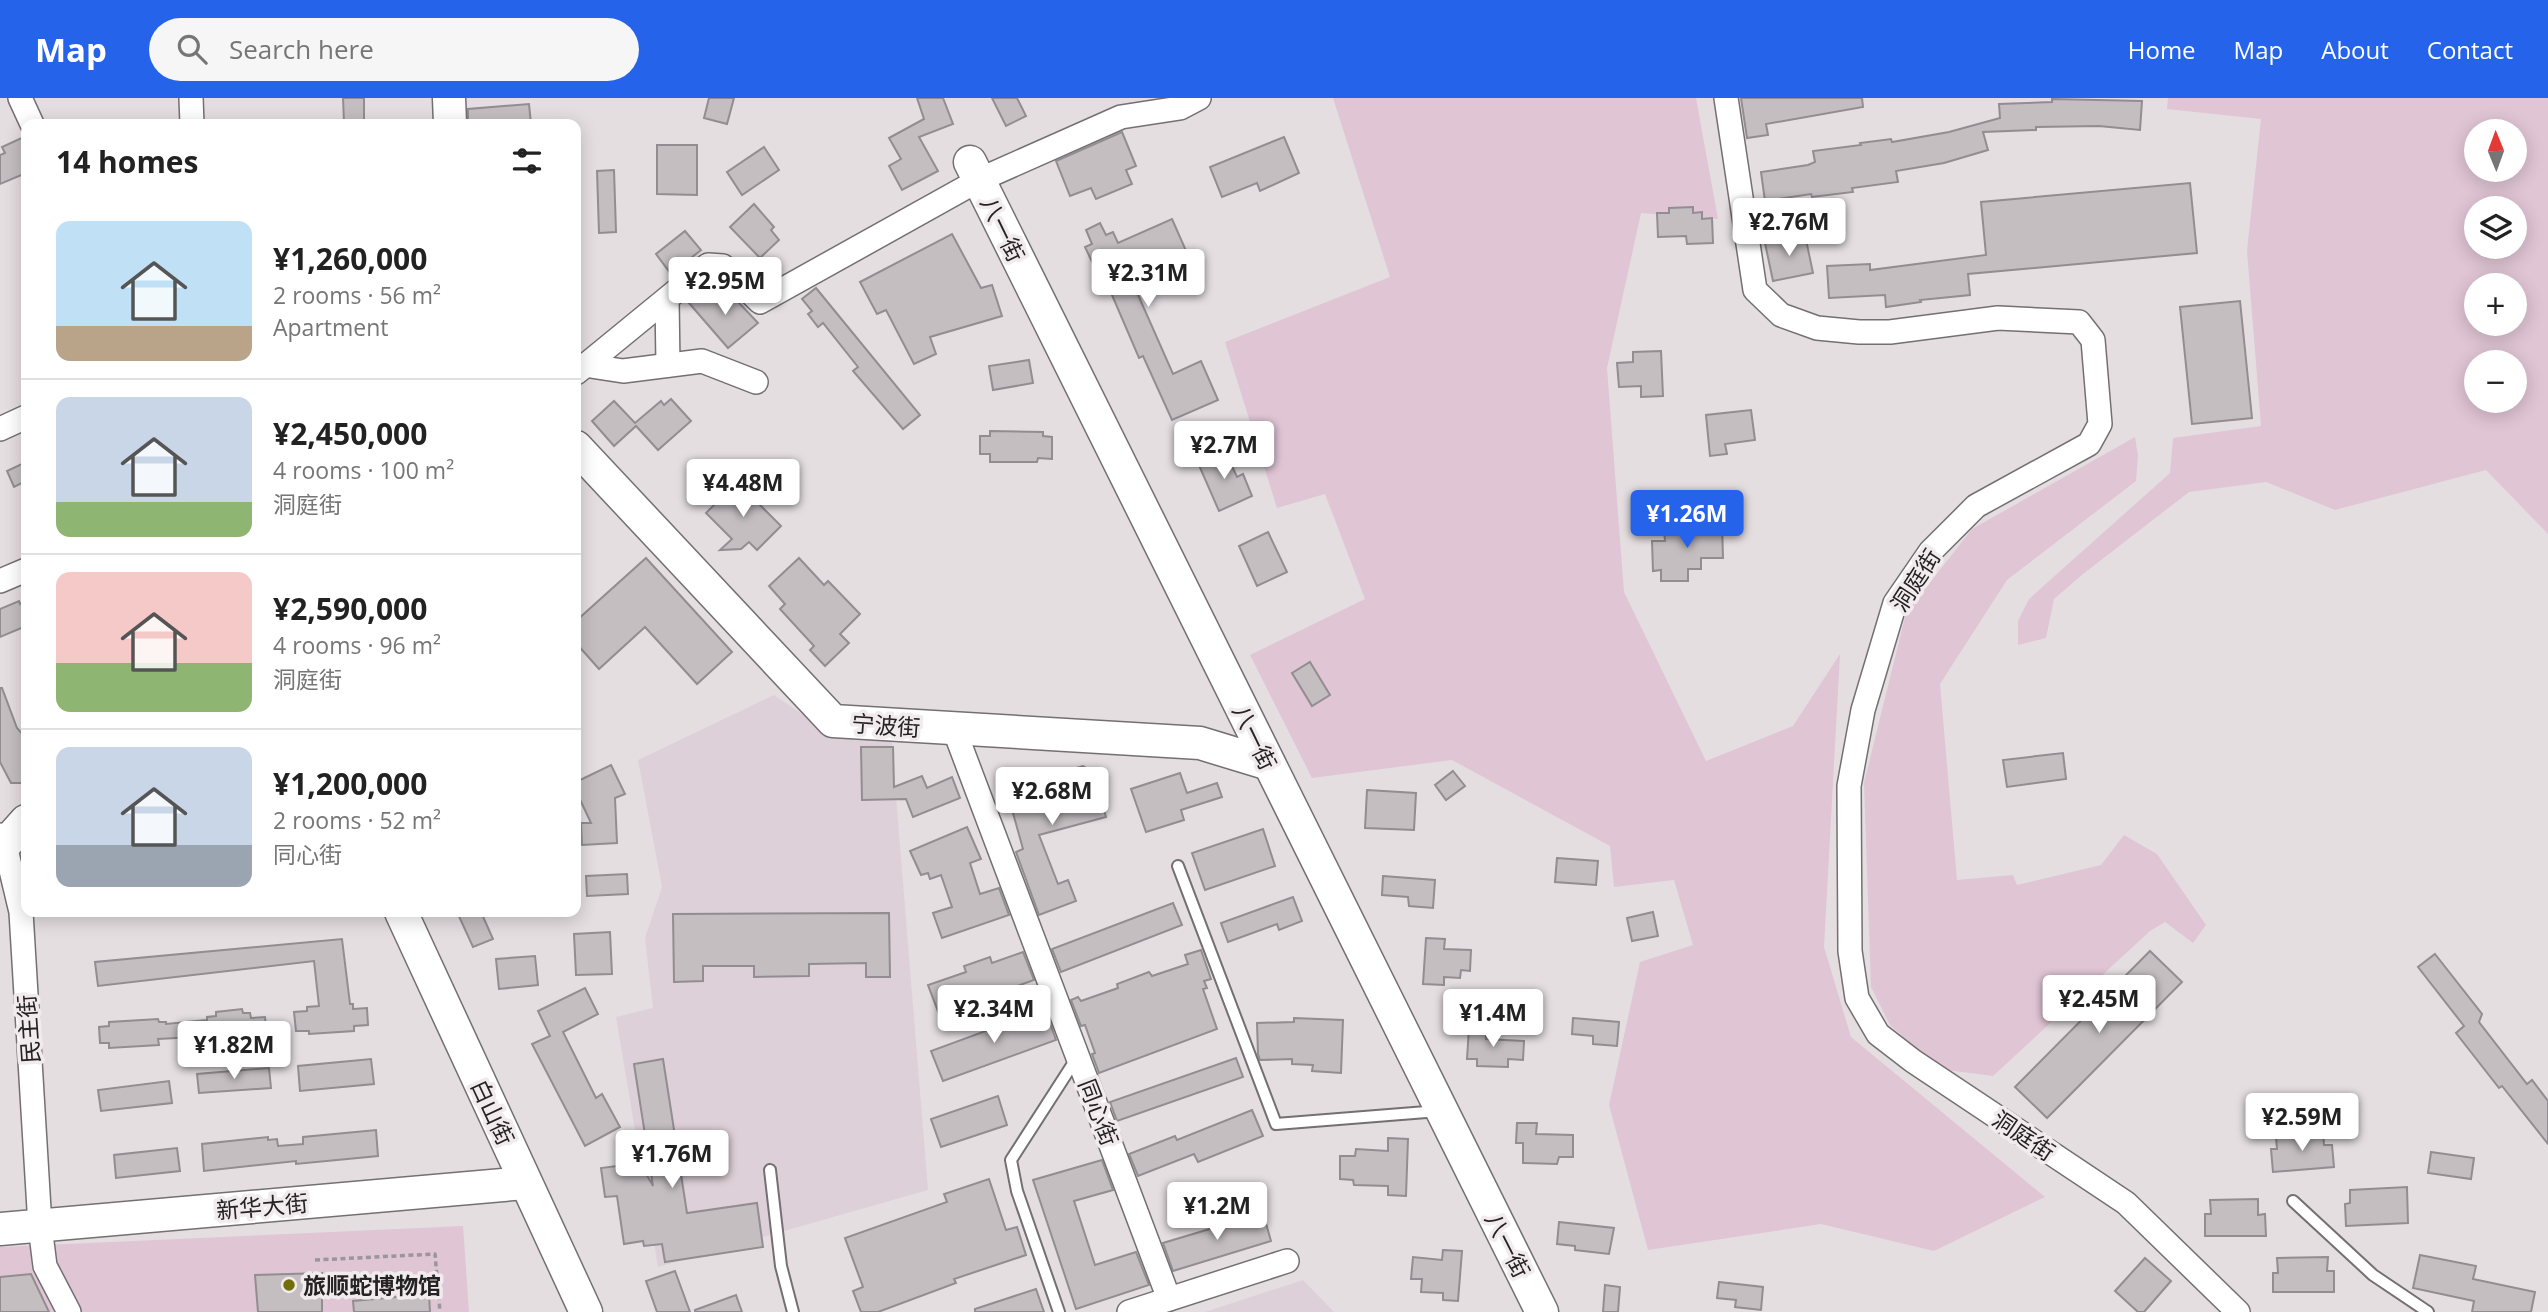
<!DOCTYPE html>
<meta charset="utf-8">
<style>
:root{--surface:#fff;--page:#f6f6f6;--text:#222;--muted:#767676;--line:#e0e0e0;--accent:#2563eb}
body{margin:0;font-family:"Open Sans","Noto Sans SC",sans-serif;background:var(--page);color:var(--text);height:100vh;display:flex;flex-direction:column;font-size:26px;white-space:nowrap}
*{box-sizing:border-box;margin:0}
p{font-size:23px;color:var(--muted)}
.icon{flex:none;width:38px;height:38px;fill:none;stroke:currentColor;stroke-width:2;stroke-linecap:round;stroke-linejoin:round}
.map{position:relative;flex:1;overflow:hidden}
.sheet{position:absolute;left:21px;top:21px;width:560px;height:798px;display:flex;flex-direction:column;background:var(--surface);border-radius:14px;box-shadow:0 4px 18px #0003}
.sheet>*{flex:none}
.needle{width:46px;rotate:359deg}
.tools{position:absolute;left:2464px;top:21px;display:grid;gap:14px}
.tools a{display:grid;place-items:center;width:63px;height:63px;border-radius:50%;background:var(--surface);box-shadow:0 4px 18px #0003;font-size:35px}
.price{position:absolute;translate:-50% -60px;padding:0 16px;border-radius:7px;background:#fff;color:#222;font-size:23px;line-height:46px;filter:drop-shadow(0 2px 4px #0008)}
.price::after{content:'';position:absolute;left:50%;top:42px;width:21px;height:16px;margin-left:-10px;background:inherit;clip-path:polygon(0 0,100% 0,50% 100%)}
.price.on{background:var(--accent);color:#fff}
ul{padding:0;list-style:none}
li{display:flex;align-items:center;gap:21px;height:175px;padding:0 35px}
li+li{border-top:2px solid var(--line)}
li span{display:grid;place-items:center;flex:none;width:196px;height:140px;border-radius:14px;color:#555}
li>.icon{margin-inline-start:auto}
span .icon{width:84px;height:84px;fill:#fffc;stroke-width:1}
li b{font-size:30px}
h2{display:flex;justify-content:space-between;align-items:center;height:84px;padding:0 35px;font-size:30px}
header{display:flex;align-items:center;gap:42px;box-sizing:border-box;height:98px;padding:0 35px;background:var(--accent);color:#fff}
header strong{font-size:33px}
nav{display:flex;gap:38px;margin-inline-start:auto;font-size:24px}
.search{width:490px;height:63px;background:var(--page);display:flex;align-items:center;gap:18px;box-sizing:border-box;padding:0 24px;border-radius:38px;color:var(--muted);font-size:26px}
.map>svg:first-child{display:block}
.built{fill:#ded0d8}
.green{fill:#e0c5d5;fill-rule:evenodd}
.building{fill:#c4bec1;stroke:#928d90;stroke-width:2}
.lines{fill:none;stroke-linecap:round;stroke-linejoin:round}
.lane-casing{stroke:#746f72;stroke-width:14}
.street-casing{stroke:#746f72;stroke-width:26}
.secondary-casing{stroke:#746f72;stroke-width:35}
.path{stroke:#9b9699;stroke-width:3.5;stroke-dasharray:5 3.5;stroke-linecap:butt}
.lane{stroke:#fff;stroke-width:10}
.street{stroke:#fff;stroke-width:23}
.secondary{stroke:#fff;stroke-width:32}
.poi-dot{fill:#736e0c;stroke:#f1ebee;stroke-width:2.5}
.labels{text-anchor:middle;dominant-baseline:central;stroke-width:7;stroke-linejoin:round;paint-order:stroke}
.street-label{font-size:23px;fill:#242223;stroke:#f1ebee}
.poi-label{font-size:23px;font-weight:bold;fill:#242223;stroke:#f1ebee;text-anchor:start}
</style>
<header>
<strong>Map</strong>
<div class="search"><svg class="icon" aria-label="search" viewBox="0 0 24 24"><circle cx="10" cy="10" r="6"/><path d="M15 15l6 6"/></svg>Search here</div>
<nav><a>Home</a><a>Map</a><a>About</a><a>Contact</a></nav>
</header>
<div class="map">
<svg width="2548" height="1214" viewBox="0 0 2548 1214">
<rect width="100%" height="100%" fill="#e4dee1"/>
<g class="built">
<path d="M774 597 834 638 891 637 928 1092 658 1169 616 919 653 910 645 840 662 789 638 662Z"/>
<path d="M1303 1182 1334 1214H1205Z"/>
</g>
<g class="green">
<path d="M1333 0H1696L1718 121 1641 115 1607 270 1624 494 1706 663 1793 628 1840 556 1824 849 1851 939 2045 1099 1934 1153 1821 1126 1648 1152 1609 1007 1640 864 1693 847 1674 782 1614 789 1610 748 1452 662 1312 680 1250 557 1365 501 1325 396 1277 410 1225 244 1390 179Z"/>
<path d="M2168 0H2548V436L2486 372 2335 412 2266 384 2189 394 2083 476 2054 501 2046 540 2018 547V523L2029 501 2170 375 2173 340 2261 328 2247 153 2261 21 2167 11ZM2476 33H2515V72H2476ZM2476 110H2515V149H2476ZM2515 187V226H2476V187ZM2476 264H2515V303H2476Z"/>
<path d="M2135 339 2138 358 2136 383 2007 482 1940 586 1957 782 2013 777 2017 787 2101 767 2124 737 2157 756 2206 827 2193 845 2165 824 2150 833 1993 978 1940 971 1890 927 1871 889 1864 685 1906 515 1972 431Z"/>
<path d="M463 1128 469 1214H0V1149Z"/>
</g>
<g class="building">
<path d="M343 0H364V25H344Z"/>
<path d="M709 0H734L727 26 704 20Z"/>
<path d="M917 0H943L953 26 919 39 938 73 902 92 889 68 901 61 889 40 924 21Z"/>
<path d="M992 0H1017L1026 18 1006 28Z"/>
<path d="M1741 0H1862L1863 9 1766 26 1768 37 1747 40Z"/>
<path d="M2052 1 2142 3 2140 32 2099 28 2036 29V32L1983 34 1988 52 1944 65 1896 73 1898 84 1852 90 1853 94 1812 99 1811 96 1765 103 1761 74 1808 67 1815 64 1813 53 1861 47 1860 45 1891 41 1892 44 1949 34 2000 20 1999 6 2052 4Z"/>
<path d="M529 6 531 26H468V11Z"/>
<path d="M1122 34 1136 68 1126 72 1132 86 1096 101 1091 90 1070 98 1056 63Z"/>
<path d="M26 38V75L0 86V57L5 55 2 49Z"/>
<path d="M1284 39 1299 75 1260 93 1257 85 1222 99 1210 69Z"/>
<path d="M657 47H697V97L657 96Z"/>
<path d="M764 49 779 72 742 97 727 74Z"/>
<path d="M614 72 616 134 599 135 597 73Z"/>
<path d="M2190 85 2197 155 1968 176 1970 197 1920 202 1921 204 1886 209 1885 197 1829 200 1827 168 1870 166V172L1986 157 1981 104Z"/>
<path d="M754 106 774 129 771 132 779 142 760 160 730 129Z"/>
<path d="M1693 109V115L1702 114V121L1712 120 1713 145 1687 146 1686 138 1658 139 1657 115H1669V110Z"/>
<path d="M1172 121 1187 155 1131 181 1173 276 1201 263 1218 302 1172 322 1143 258 1139 260 1109 190 1105 191 1085 149 1092 146 1086 132 1100 125 1106 137 1113 134 1118 145Z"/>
<path d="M685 133 701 152 671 176 656 156Z"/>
<path d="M952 136 981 190 992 187 1002 218 930 239 936 256 914 266 886 212 877 216 860 184Z"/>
<path d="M1805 137 1813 175 1773 183 1765 145Z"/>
<path d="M725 190 758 225 728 250 689 205 700 196 710 203Z"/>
<path d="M816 190 920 317 903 331 853 273 858 269 823 225 818 229 808 216 812 213 802 201Z"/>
<path d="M2240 203 2252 320 2192 326 2180 209Z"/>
<path d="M1661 253 1663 298 1641 299V288L1619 289 1617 265 1633 264V254Z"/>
<path d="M1029 262 1033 285 993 292 989 268Z"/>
<path d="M671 301 691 323 658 352 636 328 614 348 592 323 614 303 635 325 661 303 664 307Z"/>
<path d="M1751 312 1755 342 1725 346 1727 356 1710 358 1706 317Z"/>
<path d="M990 333 1043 334V338L1052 339V361L1038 360 1037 364H990V356H980V338H990Z"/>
<path d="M1225 353 1237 379 1243 376 1252 398 1219 413 1198 365Z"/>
<path d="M26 364V383L14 389 7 373Z"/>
<path d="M737 384 781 428 757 452 749 444 741 451 720 452 732 441 706 415Z"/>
<path d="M1722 425 1723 460H1701V471H1688V483H1661V472L1653 473 1652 443H1665L1664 433H1685L1692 426Z"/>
<path d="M1268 434 1287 474 1257 488 1239 448Z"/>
<path d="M646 460 732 554 697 586 645 529 599 571 576 545V523Z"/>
<path d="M799 460 824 487 828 483 860 516 840 536 849 545 825 568 810 552 814 548 780 511 785 506 769 488Z"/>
<path d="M19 503 20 506 26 503V528L0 539V511Z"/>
<path d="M1310 564 1330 597 1312 608 1292 575Z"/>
<path d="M0 590H2L17 630 26 640V680L21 685H11L0 664Z"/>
<path d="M861 649H893L894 689 922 678 927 690 952 679 960 700 913 719 906 701 862 702Z"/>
<path d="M2063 655 2066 681 2007 689 2003 662Z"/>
<path d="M611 667 625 696 615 700 617 745 582 747 581 725H591L576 693V684Z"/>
<path d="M1083 668 1093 674 1106 719 1039 737 1058 786 1068 782 1076 803 1039 817 1016 754 1023 751 1006 690Z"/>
<path d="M1453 673 1465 688 1446 702 1435 687Z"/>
<path d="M1180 675 1187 695 1217 685 1222 699 1181 712 1184 722 1146 734 1131 691Z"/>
<path d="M1367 692 1416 695 1414 732 1365 730Z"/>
<path d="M967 729 981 761 970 765 980 796 999 790 1009 817 942 840 933 815 952 809 941 777 930 781 928 775 921 777 910 753Z"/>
<path d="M1263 731 1275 768 1205 792 1192 755Z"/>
<path d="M1557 760 1598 763 1596 787 1555 784Z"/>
<path d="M627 776 628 796 587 798 586 778Z"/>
<path d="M1383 778 1435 782 1433 810 1409 808 1408 799 1382 797Z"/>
<path d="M1293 799 1302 823 1279 832 1277 826 1228 844 1221 825Z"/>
<path d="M1173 805 1182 827 1061 874 1052 851Z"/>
<path d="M457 814H481L493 841 473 849Z"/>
<path d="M1653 814 1658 838 1632 843 1627 820Z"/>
<path d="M889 815 890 879H866V865L809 866V878L754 879V868H703V883L674 884 673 816Z"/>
<path d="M610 834 612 876 576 877 574 836Z"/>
<path d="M1426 840 1445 841 1444 851 1471 852 1470 873 1461 872 1460 880 1444 879V887L1423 886Z"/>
<path d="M342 841 350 906H353V911L367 910 368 927 354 928V933L309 936V933H296L294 914 307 913V909L319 908 314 863 98 888 95 864Z"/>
<path d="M1201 852 1211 881 1204 883 1207 890 1203 891 1217 931 1099 975 1092 956 1095 955 1085 927 1081 928 1071 902 1078 899 1081 903 1118 890 1117 886 1149 874 1152 878 1188 866 1185 857Z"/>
<path d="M2150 853 2182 884 2047 1020 2015 989Z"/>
<path d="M1023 854 1034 882 939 916 928 887 966 874 964 868 990 859 992 865Z"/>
<path d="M2435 856 2482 916 2479 924 2527 986 2532 982 2548 1003V1046L2502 988 2499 990 2456 935 2464 928 2418 869Z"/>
<path d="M535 858 538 887 499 891 496 861Z"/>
<path d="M585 890 598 916 563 934 596 1000 602 996 620 1029 585 1048 532 946 550 938 538 913Z"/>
<path d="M242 911 243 915H250L251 920 265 919 267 940 195 946V939L158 941 159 947 109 950V945H100L99 929 109 928V924L158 921 159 924H166V926L207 922V919L216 918V914Z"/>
<path d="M1045 911 1056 942 943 983 931 953Z"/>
<path d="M1294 920 1343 922 1341 975 1312 973 1313 967 1292 966V961L1260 962 1258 956 1257 925 1294 924Z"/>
<path d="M1573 920 1619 924 1617 948 1593 946V938L1572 936Z"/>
<path d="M1469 930H1486V941L1524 943 1523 962 1508 961V969L1477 968V961H1467Z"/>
<path d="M1236 960 1243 979 1117 1023 1110 1004Z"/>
<path d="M371 961 374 986 300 993 298 968Z"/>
<path d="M663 961 687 1115 757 1105 763 1149 665 1164 662 1146 644 1148 643 1143 624 1146 617 1098 605 1099 601 1070 640 1065 653 1088 634 966Z"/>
<path d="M269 970 271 990 199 995 197 976Z"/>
<path d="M169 983 172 1005 101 1013 98 992Z"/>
<path d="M998 998 1007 1027 941 1049 931 1021Z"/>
<path d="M1252 1012 1263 1038 1198 1064 1194 1056 1138 1078 1129 1056 1175 1038 1177 1042Z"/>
<path d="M1517 1025H1537L1536 1036 1573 1037V1059H1559L1557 1066 1523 1065V1045H1516Z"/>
<path d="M376 1032 378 1058 296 1066V1063L204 1073 202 1046 268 1039V1042L277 1041 278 1048 303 1046V1039Z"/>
<path d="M2323 1035 2324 1047H2332L2334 1069 2273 1074 2271 1051H2277L2276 1039Z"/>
<path d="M1388 1040 1408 1041 1406 1098 1388 1097V1088L1354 1087 1353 1082 1340 1081V1058H1355L1356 1051 1388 1053Z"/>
<path d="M177 1050 180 1073 116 1080 114 1057Z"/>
<path d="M2431 1054 2474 1060 2471 1081 2428 1075Z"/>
<path d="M1102 1062 1113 1092 1074 1103 1095 1167 1136 1154 1149 1187 1076 1211 1033 1082Z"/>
<path d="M989 1081 1006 1132 1017 1129 1026 1157 954 1181 956 1185 878 1214H861L853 1193 863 1189 845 1140 947 1104 944 1096Z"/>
<path d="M2407 1089 2408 1125 2346 1128 2345 1106 2350 1105V1092Z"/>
<path d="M2258 1101V1117L2265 1116 2266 1138H2205V1116H2211L2210 1102Z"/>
<path d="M1263 1115 1271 1143 1173 1173 1163 1145Z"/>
<path d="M1559 1124 1614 1130 1609 1156 1575 1152V1148L1557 1146Z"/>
<path d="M1443 1152 1462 1153 1458 1203 1443 1202V1195L1421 1194 1422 1181H1411L1413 1159 1442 1162Z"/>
<path d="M2420 1157 2476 1168 2473 1181 2535 1194 2531 1214H2472L2474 1203 2413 1190Z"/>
<path d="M2328 1159 2327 1173H2334V1194H2273V1175H2278L2277 1160Z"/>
<path d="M2145 1160 2171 1183 2144 1214H2138L2115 1193Z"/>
<path d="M675 1173 690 1214H657L646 1183Z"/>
<path d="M322 1175V1214H258L255 1177Z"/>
<path d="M31 1176 49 1214H0V1179Z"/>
<path d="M1719 1184 1763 1189 1761 1212 1735 1209 1736 1202 1717 1200Z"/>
<path d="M1605 1187 1620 1189 1618 1214H1603Z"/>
<path d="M1036 1191 1044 1214H975V1211Z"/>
<path d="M429 1196 430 1214H354L353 1203Z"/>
<path d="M736 1197 742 1214H695V1212Z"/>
</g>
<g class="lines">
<g class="lane-casing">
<g id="lane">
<path d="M1178 768 1276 1026 1439 1013"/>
<path d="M770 1072 781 1168 793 1214"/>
<path d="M2293 1103 2373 1177 2428 1214"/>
<path d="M1059 1214 1017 1093 1011 1062 1076 961"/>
</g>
</g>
<g class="street-casing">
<g id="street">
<path d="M20 0 32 26"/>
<path d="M191 0 192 26"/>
<path d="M1726 0 1755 192 1781 217 1817 230 1859 234H1890L1998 220 2079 224 2093 242 2100 326 2089 346 1976 408 1930 454 1895 505 1863 612 1849 688 1850 853 1857 900 1878 936 1913 963 2126 1105 2238 1214"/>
<path d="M667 201 668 267"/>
<path d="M584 267 623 273 702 263 756 284"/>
<path d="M576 275 708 167 723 168 760 204 979 82 1121 19 1180 10 1199 0"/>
<path d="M0 331 26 319"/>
<path d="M0 483 26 472"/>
<path d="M954 631 1169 1201"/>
<path d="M0 737 5 747 21 814 40 1128 45 1168 69 1214"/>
<path d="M1129 1214 1287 1163"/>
</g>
</g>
<g class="secondary-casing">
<g id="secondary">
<path d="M449 0 450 26"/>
<path d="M970 64 1542 1214"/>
<path d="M576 349 833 623 1200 645 1269 666"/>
<path d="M0 752 26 723"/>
<path d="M401 814 586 1214"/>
<path d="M0 1131 525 1085"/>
</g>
</g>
<path class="path" d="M315 1162 435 1156 440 1214"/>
<use href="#lane" class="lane"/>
<use href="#street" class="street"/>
<use href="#secondary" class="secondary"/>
</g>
<circle class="poi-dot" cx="289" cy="1187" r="7"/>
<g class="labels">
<g class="street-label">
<text transform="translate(1003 131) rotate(64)">八一街</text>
<text transform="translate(1915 482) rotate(-57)">洞庭街</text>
<text transform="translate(886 627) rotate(4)">宁波街</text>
<text transform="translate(1255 639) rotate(64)">八一街</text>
<text transform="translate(28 931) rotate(-94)">民主街</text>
<text transform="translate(493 1014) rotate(65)">白山街</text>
<text transform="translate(1099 1014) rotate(69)">同心街</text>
<text transform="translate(2024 1037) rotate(34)">洞庭街</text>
<text transform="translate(262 1108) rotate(-5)">新华大街</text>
<text transform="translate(1508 1147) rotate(63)">八一街</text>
</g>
<g class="poi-label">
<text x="303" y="1187">旅顺蛇博物馆</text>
</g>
</g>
</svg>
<div class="tools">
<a><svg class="needle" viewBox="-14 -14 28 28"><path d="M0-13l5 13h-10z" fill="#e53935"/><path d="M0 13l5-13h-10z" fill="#767676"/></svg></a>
<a><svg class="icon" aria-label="layers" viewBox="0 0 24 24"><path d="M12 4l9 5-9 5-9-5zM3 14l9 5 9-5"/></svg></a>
<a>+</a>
<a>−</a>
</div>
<b class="price" style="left:1789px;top:160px">¥2.76M</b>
<b class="price" style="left:1148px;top:211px">¥2.31M</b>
<b class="price" style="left:725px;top:219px">¥2.95M</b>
<b class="price" style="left:1224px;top:383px">¥2.7M</b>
<b class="price" style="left:743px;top:421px">¥4.48M</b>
<b class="price on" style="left:1687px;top:452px">¥1.26M</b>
<b class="price" style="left:1052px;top:729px">¥2.68M</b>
<b class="price" style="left:2099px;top:937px">¥2.45M</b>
<b class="price" style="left:994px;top:947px">¥2.34M</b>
<b class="price" style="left:1493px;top:951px">¥1.4M</b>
<b class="price" style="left:234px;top:983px">¥1.82M</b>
<b class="price" style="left:2302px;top:1055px">¥2.59M</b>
<b class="price" style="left:672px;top:1092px">¥1.76M</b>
<b class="price" style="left:1217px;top:1144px">¥1.2M</b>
<section class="sheet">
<h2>14 homes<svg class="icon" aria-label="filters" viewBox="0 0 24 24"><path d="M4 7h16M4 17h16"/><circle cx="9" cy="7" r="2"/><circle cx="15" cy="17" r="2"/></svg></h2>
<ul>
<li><span style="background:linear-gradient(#bfe0f5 75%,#b9a48a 0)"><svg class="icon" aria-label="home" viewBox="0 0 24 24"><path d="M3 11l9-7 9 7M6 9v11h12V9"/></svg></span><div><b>¥1,260,000</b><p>2 rooms · 56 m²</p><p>Apartment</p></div></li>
<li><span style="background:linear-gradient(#c9d6e8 75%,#8fb573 0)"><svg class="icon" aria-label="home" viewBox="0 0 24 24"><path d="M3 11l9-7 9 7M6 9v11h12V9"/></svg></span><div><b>¥2,450,000</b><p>4 rooms · 100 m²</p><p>洞庭街</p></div></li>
<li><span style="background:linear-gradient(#f6c9c9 65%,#8fb573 0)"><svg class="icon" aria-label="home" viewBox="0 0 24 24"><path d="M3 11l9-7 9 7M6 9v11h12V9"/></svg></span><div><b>¥2,590,000</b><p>4 rooms · 96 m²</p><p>洞庭街</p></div></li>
<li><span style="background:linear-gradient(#c9d6e8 70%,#9aa5b1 0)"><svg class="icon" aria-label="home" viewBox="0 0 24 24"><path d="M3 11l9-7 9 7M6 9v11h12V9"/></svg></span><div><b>¥1,200,000</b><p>2 rooms · 52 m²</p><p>同心街</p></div></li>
</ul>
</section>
</div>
